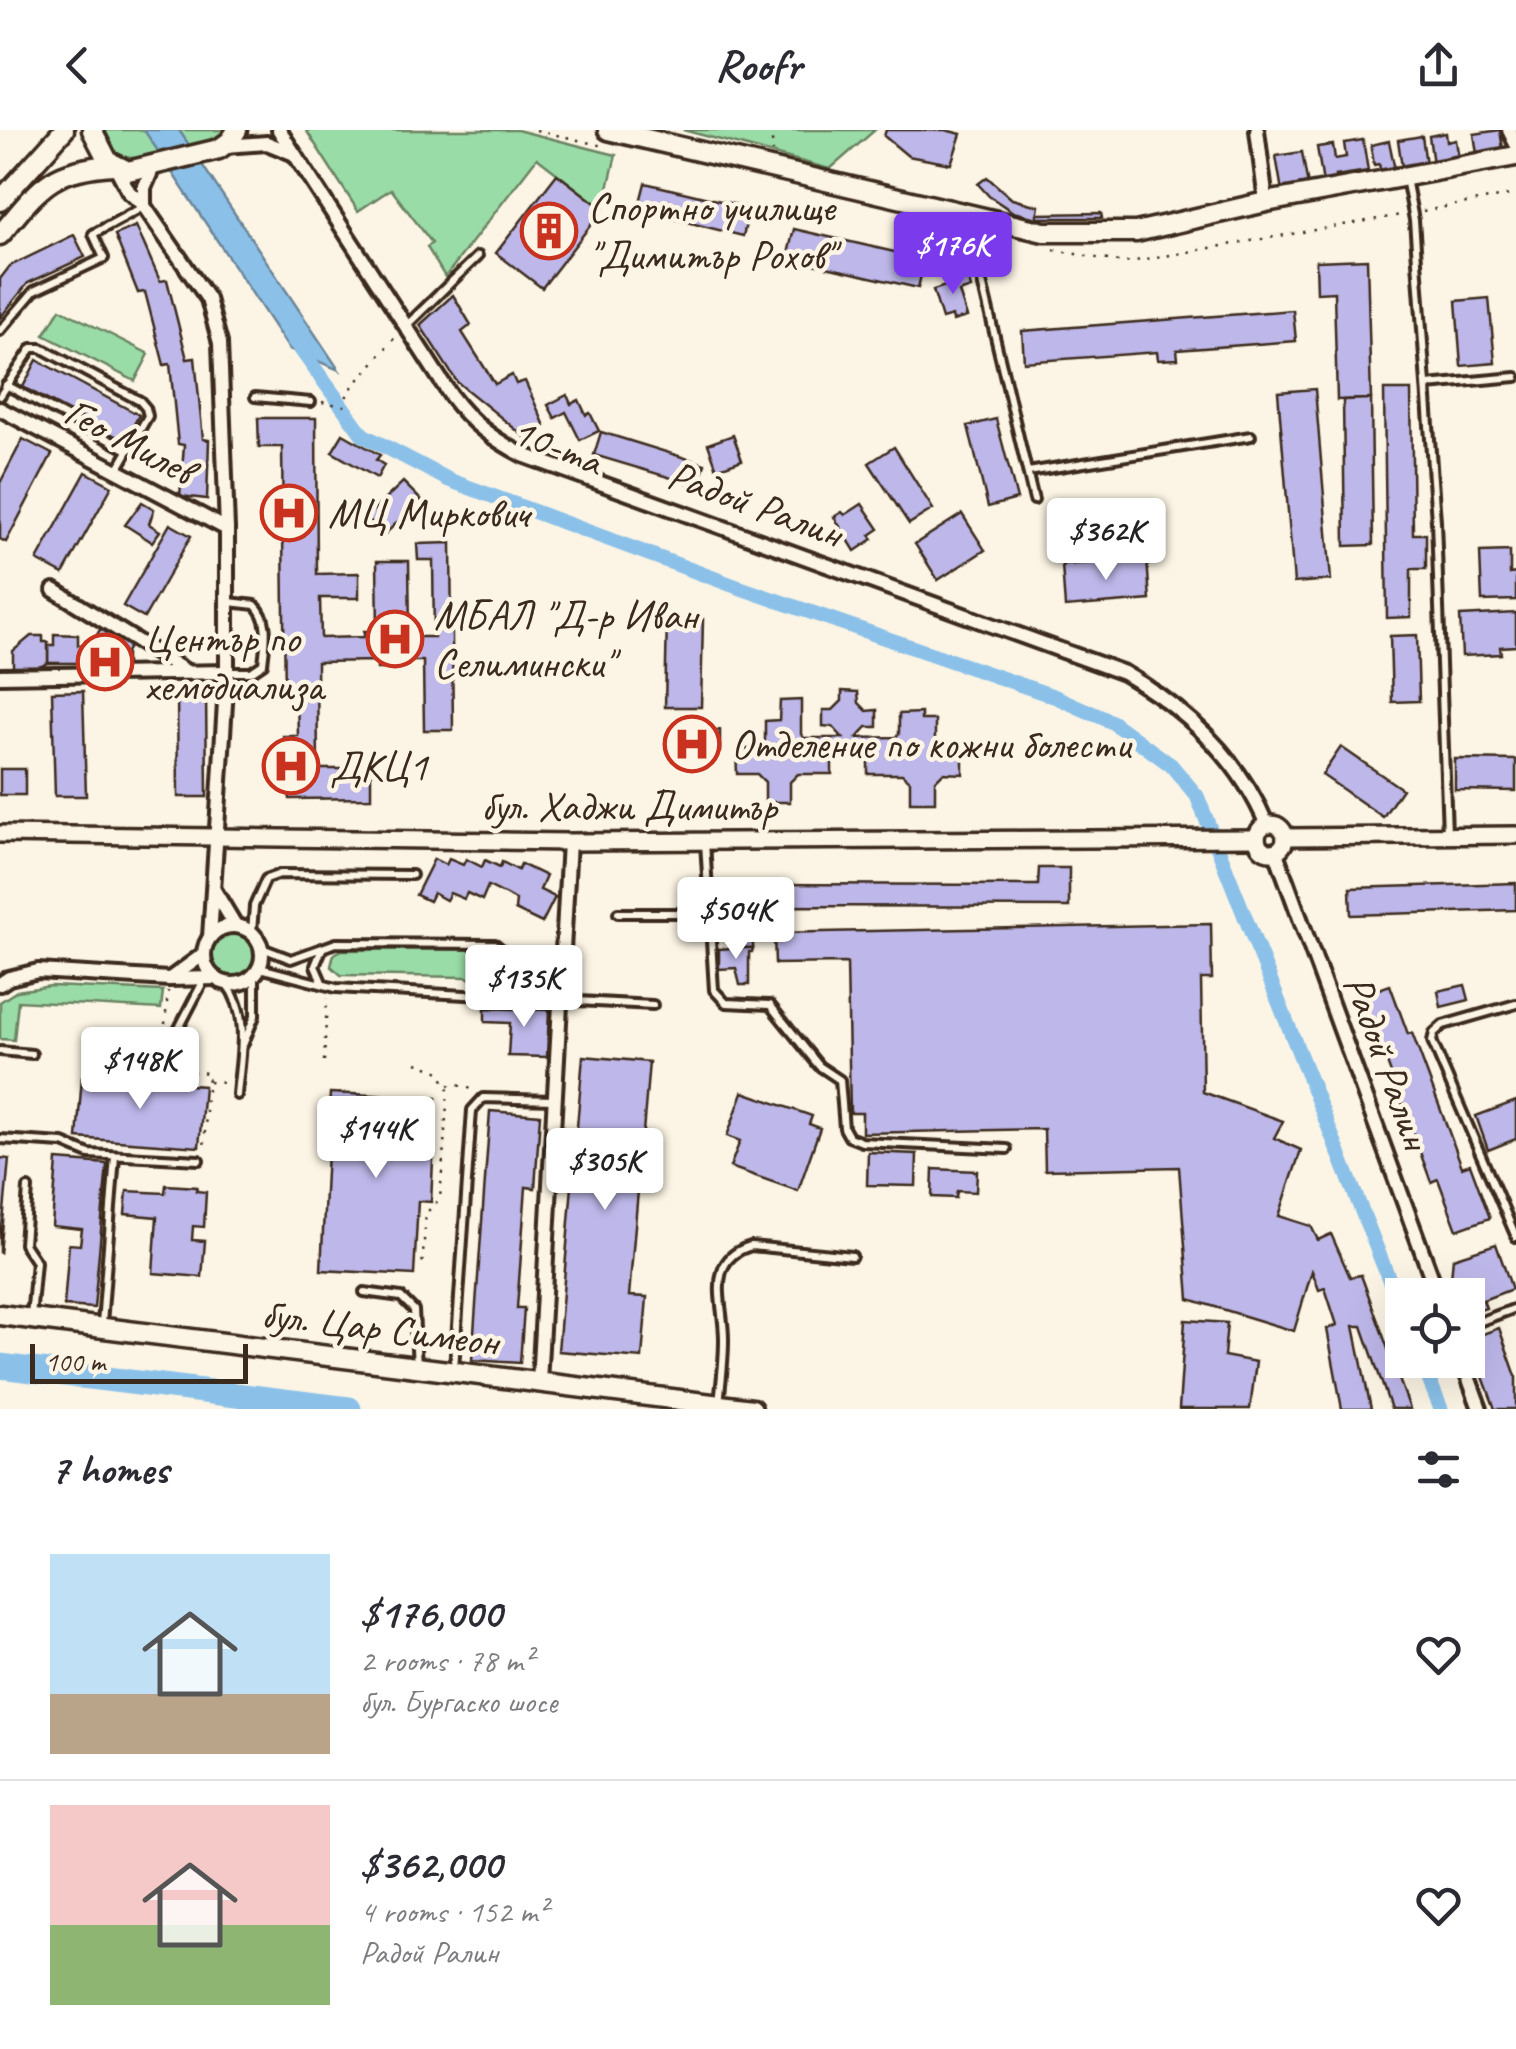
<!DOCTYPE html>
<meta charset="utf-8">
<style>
:root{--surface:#fff;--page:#f7f7f7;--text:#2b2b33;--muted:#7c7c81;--line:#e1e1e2;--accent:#7c3aed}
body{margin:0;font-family:Caveat,sans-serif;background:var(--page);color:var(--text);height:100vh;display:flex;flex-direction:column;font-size:38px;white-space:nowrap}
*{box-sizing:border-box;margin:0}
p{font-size:32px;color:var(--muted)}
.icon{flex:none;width:55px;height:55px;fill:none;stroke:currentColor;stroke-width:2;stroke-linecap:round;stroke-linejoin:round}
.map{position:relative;height:1279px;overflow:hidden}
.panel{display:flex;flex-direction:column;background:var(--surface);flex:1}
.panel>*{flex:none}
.buttons{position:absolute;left:1385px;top:1148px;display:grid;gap:20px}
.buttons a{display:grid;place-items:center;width:100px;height:100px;border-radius:0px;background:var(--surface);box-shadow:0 10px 40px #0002;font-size:50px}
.scale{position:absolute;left:30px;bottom:25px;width:218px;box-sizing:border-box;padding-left:10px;border:5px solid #3b2a1e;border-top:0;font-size:28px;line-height:35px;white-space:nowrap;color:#3b2a1e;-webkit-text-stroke:8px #fcf5e5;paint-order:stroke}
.price{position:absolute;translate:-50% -85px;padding:0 22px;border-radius:10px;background:#fff;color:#222;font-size:32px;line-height:65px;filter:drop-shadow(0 2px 5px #0008)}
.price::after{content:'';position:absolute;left:50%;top:60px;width:30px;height:22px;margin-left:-15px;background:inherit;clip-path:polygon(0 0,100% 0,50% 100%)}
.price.current{background:var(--accent);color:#fff}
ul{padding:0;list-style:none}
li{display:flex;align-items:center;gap:30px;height:250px;padding:0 50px}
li+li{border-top:2px solid var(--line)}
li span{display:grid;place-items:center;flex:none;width:280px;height:200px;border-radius:0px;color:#555}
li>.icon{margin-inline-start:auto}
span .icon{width:120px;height:120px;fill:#fffc;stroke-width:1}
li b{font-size:42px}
h2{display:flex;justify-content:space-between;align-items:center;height:120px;padding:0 50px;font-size:42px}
header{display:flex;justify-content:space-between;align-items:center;height:130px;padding:0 50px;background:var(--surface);font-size:45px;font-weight:700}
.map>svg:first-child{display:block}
.green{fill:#9adca7;stroke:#6a8362;stroke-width:2.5}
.water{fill:#8bc1e9;stroke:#6b8598;stroke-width:2.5}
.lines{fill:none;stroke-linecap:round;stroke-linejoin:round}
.canal{stroke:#8bc1e9;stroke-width:15}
.river{stroke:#8bc1e9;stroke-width:25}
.building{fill:#beb8ea;stroke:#3b2a1e;stroke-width:2.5}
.service-casing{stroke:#3b2a1e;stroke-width:14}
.minor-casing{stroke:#3b2a1e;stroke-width:20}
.tertiary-casing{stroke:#3b2a1e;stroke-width:22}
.secondary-casing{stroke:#3b2a1e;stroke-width:25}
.path{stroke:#3b2a1e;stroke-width:2.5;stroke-dasharray:2.5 8;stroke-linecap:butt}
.service{stroke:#fcf5e5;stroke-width:6}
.minor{stroke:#fcf5e5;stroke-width:12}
.tertiary{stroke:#fcf5e5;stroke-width:15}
.secondary{stroke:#fcf5e5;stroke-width:18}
.labels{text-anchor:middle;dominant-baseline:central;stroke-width:9;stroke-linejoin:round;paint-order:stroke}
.poi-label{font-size:42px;fill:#3b2a1e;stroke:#fcf5e5;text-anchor:start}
.street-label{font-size:42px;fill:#3b2a1e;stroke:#fcf5e5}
</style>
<header><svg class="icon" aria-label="back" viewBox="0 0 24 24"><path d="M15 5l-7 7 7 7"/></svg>Roofr<svg class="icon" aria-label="share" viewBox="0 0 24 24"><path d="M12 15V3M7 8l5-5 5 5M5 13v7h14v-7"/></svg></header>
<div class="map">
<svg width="1516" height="1279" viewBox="0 0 1516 1279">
<rect width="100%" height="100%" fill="#fcf5e5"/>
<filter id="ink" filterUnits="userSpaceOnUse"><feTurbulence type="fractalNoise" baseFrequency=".01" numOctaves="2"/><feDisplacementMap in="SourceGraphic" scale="20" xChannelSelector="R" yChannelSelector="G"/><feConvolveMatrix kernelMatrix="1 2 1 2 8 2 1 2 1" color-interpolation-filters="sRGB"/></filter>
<g filter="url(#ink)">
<g class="green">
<path d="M104 0H225C206 19 138 38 115 23Z"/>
<path d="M306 0H517L616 25 603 79 537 28 445 147 427 117 432 113 391 59 358 81Z"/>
<path d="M683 0H875L830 39Z"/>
<path d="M60 179 149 224 135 251 44 205Z"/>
<circle cx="233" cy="824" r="25"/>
<path d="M481 819 496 827C502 842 495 852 479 854L467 847 341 845 331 836 334 824 342 820Z"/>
<path d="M51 856 163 861 161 879 18 871 14 910 0 909V872L17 861Z"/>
</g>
<path class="water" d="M144 0H179L339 240 289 219Z"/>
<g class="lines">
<g class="canal">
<path d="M294 210 363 305 449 350 732 455 1056 567 1112 592 1171 635 1197 666 1402 1182"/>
<path d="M1421 1230 1441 1279"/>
</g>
<path class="river" d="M0 1236 349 1279"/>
</g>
<g class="building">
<path d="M886 0H945L961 4 951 34 908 26 884 6Z"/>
<path d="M1500 0 1503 19 1477 24 1474 4Z"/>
<path d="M1446 3 1447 12 1456 10 1459 30 1433 34 1429 6Z"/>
<path d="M1422 6 1426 34 1402 37 1398 10Z"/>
<path d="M1363 10 1368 41 1335 46 1336 51 1323 53 1317 17 1333 15 1335 29 1346 27 1344 13Z"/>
<path d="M1389 11 1395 40 1381 43 1379 34 1374 35 1371 15Z"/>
<path d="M1302 22 1308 56 1282 61 1276 26Z"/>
<path d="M557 44 603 79 542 158 496 123Z"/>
<path d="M987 47 1012 69 1039 76 1037 88 1013 82 989 66 978 54Z"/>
<path d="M645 53 750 78 743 106 638 80Z"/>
<path d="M1101 83 1102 88H1037V84Z"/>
<path d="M136 96 160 151 167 150 187 229 195 228 203 309 209 310 207 369 180 366 184 315 178 314 170 234 164 235 145 162 138 163 115 105Z"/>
<path d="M794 99 925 129 918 158 787 128Z"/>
<path d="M74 105 85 127 28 153 0 188V149L10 136Z"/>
<path d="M1367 129 1371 269 1337 270 1334 162 1317 163 1316 131Z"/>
<path d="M965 138 971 158 959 162 967 187 953 191 952 186 942 189 933 160 955 153 952 143Z"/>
<path d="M453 165 471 195 462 202 495 254 512 245 516 254 525 251 545 296 530 311 457 252 420 195Z"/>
<path d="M1489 168 1495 233 1461 236 1456 171Z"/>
<path d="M1293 180 1296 211 1177 220 1178 229 1158 230 1157 222 1024 232 1022 201Z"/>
<path d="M37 230 139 285 125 311 23 257Z"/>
<path d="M1315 259 1331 450 1294 453 1278 262Z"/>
<path d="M1384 260H1411L1413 404H1426V439H1411V487L1387 488Z"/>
<path d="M567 265 571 274 579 270 586 285 590 283 599 301 580 310 566 282 555 288 548 275Z"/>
<path d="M1371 269 1373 415 1345 416 1343 270Z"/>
<path d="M258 288H316L317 444 359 443V468H320L321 508 364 507V501H378L377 431H409L410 507H434L433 430H418L417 414 451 413 453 600H424L423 531H396V539H377V531L317 532 318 639H371V668L290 669 287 647H284L283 606H298L297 567H285L282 317H259Z"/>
<path d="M996 289 1017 369 988 377 968 296Z"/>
<path d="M601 302 705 334 698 356 594 325Z"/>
<path d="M343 304 380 325 376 330 384 335 377 348 332 322Z"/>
<path d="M733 305 742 330 717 339 708 314Z"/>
<path d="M23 309 52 324 6 412 0 409V353Z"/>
<path d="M894 317 933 379 909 394 869 333Z"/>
<path d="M86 342 112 356 63 444 37 430Z"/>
<path d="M403 352 421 370 384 405 366 387Z"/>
<path d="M142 372 154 379 149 394 160 401 152 412 125 395Z"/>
<path d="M862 374 879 399 870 405 873 409 855 421 834 387 842 382 845 385Z"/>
<path d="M962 384 985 420 938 450 915 414Z"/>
<path d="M170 394 191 406 144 488 123 476Z"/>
<path d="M1510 421V444L1516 443V470L1482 471 1480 422Z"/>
<path d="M1147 429 1150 470 1065 477 1062 435Z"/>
<path d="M1516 483V516L1500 517 1501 524 1462 526 1460 486Z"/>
<path d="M667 489H703L701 577H665Z"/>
<path d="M102 496 131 514 126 522V541H98V529H87L86 510H94Z"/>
<path d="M54 504 78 505V515H87V533H48V515H54Z"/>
<path d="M1417 505 1419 571 1392 572 1390 506Z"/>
<path d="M31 506H43V512H48V533L37 538V546L16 545 17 539H13V521Z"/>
<path d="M83 561 86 666H55L52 562Z"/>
<path d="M206 561 207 667H178L177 562Z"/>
<path d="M842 561 858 562 859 573 867 581 877 580V597H867L857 608 896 607 899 604V584L921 583V590H935V610L943 618H963V644L943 643 935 651V672H910V651L902 644H868V630H858L857 615H843L842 630H832V644H798L790 652V672H765V652L757 644H737L736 619H758L765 610V591L779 590 780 571 801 570V604L804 608H843L833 597 823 596V580H833L842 571Z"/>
<path d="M720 600V621H671V601Z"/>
<path d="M1341 617 1402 659 1383 687 1322 645Z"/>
<path d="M1455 629 1516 630V661L1455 660Z"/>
<rect x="0" y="639" width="25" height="26"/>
<path d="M434 729 446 735 449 729 463 735 466 729 482 737 485 730 500 737 502 732 518 740 521 734 546 746 540 760 555 767 542 793 515 780 516 770 488 756 482 770 467 763 464 769 450 763 446 770 433 763 429 771 416 765Z"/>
<path d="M1039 738H1069V777L753 776V818H732V754L1038 755Z"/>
<path d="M1516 753V780L1351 785 1350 758Z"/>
<path d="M1211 794 1212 849H1201L1203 962 1283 991 1274 1008 1301 1020 1279 1086 1311 1096 1318 1110 1331 1104 1350 1147 1361 1145 1410 1279H1391L1362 1196H1354L1371 1279H1342L1327 1199 1337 1195 1325 1158 1319 1160 1312 1141 1294 1201 1189 1169 1179 1037 1045 1040 1044 999 862 1003V983H850L847 833 775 834 774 803Z"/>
<path d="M732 818H753L752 822H749V855H740L736 838 719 839V819Z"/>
<circle cx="534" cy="839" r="9"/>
<path d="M1390 855 1408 904 1412 903 1462 1037 1470 1034 1490 1088 1457 1100 1438 1049 1431 1052 1381 916 1378 917 1359 866Z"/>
<path d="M1465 855 1469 870 1441 877 1438 861Z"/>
<path d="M485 878 549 880 547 927 508 926 510 893 485 892Z"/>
<path d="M583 926 649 932 629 1166 647 1167 642 1228 558 1221Z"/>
<path d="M82 947 204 956 199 1017 77 1008Z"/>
<path d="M743 962 812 986 809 994 820 998 798 1061 730 1037 740 1011 727 1006Z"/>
<path d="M330 963 436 968 431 1072 418 1071 414 1145 321 1140Z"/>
<path d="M1516 971V1009L1488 1020 1476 986Z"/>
<path d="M490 981 540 985 535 1058 526 1057 517 1178H524L520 1233 472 1230Z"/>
<path d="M868 1022 917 1024 916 1056 867 1055Z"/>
<path d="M0 1028 9 1029 0 1124Z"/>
<path d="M57 1030 107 1034 94 1178 64 1176 69 1114 80 1115 82 1099 52 1096Z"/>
<path d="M933 1039 977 1041 976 1062 957 1061 956 1068 932 1067Z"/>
<path d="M166 1055 197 1057 196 1061 206 1062 204 1097 193 1096 192 1110 205 1111 202 1147 153 1143 157 1087 125 1084 127 1061 165 1063Z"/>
<path d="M1496 1114 1512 1159 1483 1170 1486 1178 1474 1182 1468 1177V1165H1458L1454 1159 1451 1148 1453 1128Z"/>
<path d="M1185 1190 1227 1193 1224 1226 1256 1232 1250 1279H1179Z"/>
<path d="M1499 1198 1516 1246V1279H1495L1469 1209Z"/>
</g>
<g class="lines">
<g class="service-casing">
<g id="service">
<path d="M1406 48 1414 90 1436 391 1447 704"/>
<path d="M966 85 1034 370"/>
<path d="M406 196 478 126"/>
<path d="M0 201 34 161 104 128 93 104 143 77"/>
<path d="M6 255 128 320"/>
<path d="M1427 255 1516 247"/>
<path d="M0 266 32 218H41L140 271 146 278 148 286 117 340"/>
<path d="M255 267 311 272"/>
<path d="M1028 342 1251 306"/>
<path d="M229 542H251L263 534C265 512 271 491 255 475L229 472"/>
<path d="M705 712 714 860 726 873 770 875 819 936 840 950 844 998 849 1007 862 1012 1007 1019"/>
<path d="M618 783H709"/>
<path d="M252 802 254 776 266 749 280 744 412 745"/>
<path d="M262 818 291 829 336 813 495 814 507 824 508 865"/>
<path d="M260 838 336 858 653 875"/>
<path d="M322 852 315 836 322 819"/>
<path d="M226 853C251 886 240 927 237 965"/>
<path d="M1516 874 1443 895 1434 903 1432 911 1516 1107"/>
<path d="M243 915 255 886V844"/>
<path d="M0 921 32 924"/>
<path d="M176 934 177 902 204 850"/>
<path d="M0 1009 63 1013 89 1024 199 1030"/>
<path d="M28 1058 24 1114 36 1132 31 1188"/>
<path d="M364 1162 401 1167 414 1180 417 1237"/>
<path d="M102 1194 115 1026"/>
<path d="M1468 1196 1516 1178"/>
<path d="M454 1239 472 980 483 968 554 970"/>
<path d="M719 1274C721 1253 724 1232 724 1211 725 1175 703 1130 751 1116L852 1126"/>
</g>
</g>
<g class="minor-casing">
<g id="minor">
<path d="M279 0 451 266C471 293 493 309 523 325L1124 543C1186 579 1239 628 1267 695"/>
<path d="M1257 0 1266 72"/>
<path d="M1509 0 1516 14"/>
<path d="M224 16 267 13 292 23"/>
<path d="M116 37 129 62 144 76 208 169 220 213 227 399V542L210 807"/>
<path d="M144 76V58L153 37"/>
<path d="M0 279 227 399"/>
<path d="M54 460 187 542"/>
<path d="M0 546 227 542"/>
<path d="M1275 720 1438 1165"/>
<path d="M214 760 235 795"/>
<circle cx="233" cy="825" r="29"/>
<path d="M171 848 204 824"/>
<path d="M0 854 9 848 38 841 169 849 216 848"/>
<path d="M1462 1230 1480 1279"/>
<path d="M539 1253 569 712"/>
</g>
</g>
<g class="tertiary-casing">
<g id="tertiary">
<circle cx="1271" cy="708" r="14"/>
<path d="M0 704 569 712 1257 708"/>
<path d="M1285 707 1516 705"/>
</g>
</g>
<g class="secondary-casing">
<g id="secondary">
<path d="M92 0 108 31 128 41 219 19 230 11 237 0"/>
<path d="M608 0 1044 102H1136L1266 72 1516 26"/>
<path d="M0 71 64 0"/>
<path d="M0 105C39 59 49 39 113 35"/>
<path d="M0 1185 752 1279"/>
</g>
</g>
<g class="path">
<path d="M536 0 603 16"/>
<path d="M771 0 773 22"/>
<path d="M1423 81 1516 64"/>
<path d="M1054 120 1124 133 1401 85"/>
<path d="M322 272 344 276 348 262 397 205"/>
<path d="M165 894 168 861"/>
<path d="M324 931 327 868"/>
<path d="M417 933 440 942 448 960 440 1069 426 1083 422 1139"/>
<path d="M182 941 208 943 204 1019"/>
<path d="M209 952 226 953"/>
<path d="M448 955 467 956 472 961"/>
</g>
<use href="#service" class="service"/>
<use href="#minor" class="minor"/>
<use href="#tertiary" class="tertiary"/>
<use href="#secondary" class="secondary"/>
</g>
</g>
<defs>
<g id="building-ring" transform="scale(2.875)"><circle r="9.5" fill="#fcf5e5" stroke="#c8321e" stroke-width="1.5"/><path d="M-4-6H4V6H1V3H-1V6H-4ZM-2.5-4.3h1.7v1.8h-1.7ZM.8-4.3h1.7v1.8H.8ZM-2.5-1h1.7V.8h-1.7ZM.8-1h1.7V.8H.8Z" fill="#c8321e"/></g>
<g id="hospital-ring" transform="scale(2.875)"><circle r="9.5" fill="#fcf5e5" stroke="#c8321e" stroke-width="1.5"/><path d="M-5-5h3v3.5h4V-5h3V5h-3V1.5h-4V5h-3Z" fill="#c8321e"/></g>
</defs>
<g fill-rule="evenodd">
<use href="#building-ring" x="549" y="101"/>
<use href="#hospital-ring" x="289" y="383"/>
<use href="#hospital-ring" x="395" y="509"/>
<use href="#hospital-ring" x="105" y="532"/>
<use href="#hospital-ring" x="692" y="614"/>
<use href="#hospital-ring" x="291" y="636"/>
</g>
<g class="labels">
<g class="poi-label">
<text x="588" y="77">Спортно училище<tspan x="588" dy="48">"Димитър Рохов"</tspan></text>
<text x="328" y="383">МЦ Миркович</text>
<text x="434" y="485">МБАЛ "Д-р Иван<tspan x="434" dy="48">Селимински"</tspan></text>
<text x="144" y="508">Център по<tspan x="144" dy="48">хемодиализа</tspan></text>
<text x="731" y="614">Отделение по кожни болести</text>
<text x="330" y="636">ДКЦ1</text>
</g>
<g class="street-label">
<text transform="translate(129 311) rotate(28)">Гео Милев</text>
<text transform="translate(557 316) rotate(22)">10-та</text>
<text transform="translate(755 374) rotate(20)">Радой Ралин</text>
<text x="629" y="676">бул. Хаджи Димитър</text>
<text transform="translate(1387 932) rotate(70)">Радой Ралин</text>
<text transform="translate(380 1198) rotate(7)">бул. Цар Симеон</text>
</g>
</g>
</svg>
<div class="buttons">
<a><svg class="icon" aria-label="locate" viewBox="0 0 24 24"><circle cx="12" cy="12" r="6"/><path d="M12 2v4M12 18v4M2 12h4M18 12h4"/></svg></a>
</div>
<div class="scale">100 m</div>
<b class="price current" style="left:953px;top:167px">$176K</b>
<b class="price" style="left:1106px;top:453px">$362K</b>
<b class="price" style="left:736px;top:832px">$504K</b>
<b class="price" style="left:524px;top:900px">$135K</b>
<b class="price" style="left:140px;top:982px">$148K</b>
<b class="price" style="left:376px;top:1051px">$144K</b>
<b class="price" style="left:605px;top:1083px">$305K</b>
</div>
<section class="panel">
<h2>7 homes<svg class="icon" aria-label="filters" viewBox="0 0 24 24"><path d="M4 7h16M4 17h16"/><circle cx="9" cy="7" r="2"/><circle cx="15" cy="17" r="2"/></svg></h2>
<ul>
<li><span style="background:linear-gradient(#bfe0f5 70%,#b9a48a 0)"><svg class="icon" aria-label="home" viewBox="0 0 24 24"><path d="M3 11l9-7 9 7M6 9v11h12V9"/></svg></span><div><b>$176,000</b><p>2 rooms · 78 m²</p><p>бул. Бургаско шосе</p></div><svg class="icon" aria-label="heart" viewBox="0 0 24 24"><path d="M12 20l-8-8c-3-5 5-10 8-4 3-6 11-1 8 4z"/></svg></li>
<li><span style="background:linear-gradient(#f6c9c9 60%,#8fb573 0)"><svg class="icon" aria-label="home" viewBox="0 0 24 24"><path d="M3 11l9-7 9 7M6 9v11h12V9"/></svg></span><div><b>$362,000</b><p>4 rooms · 152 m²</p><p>Радой Ралин</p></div><svg class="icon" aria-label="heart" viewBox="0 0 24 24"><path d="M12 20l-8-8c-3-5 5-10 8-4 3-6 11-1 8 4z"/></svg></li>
</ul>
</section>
